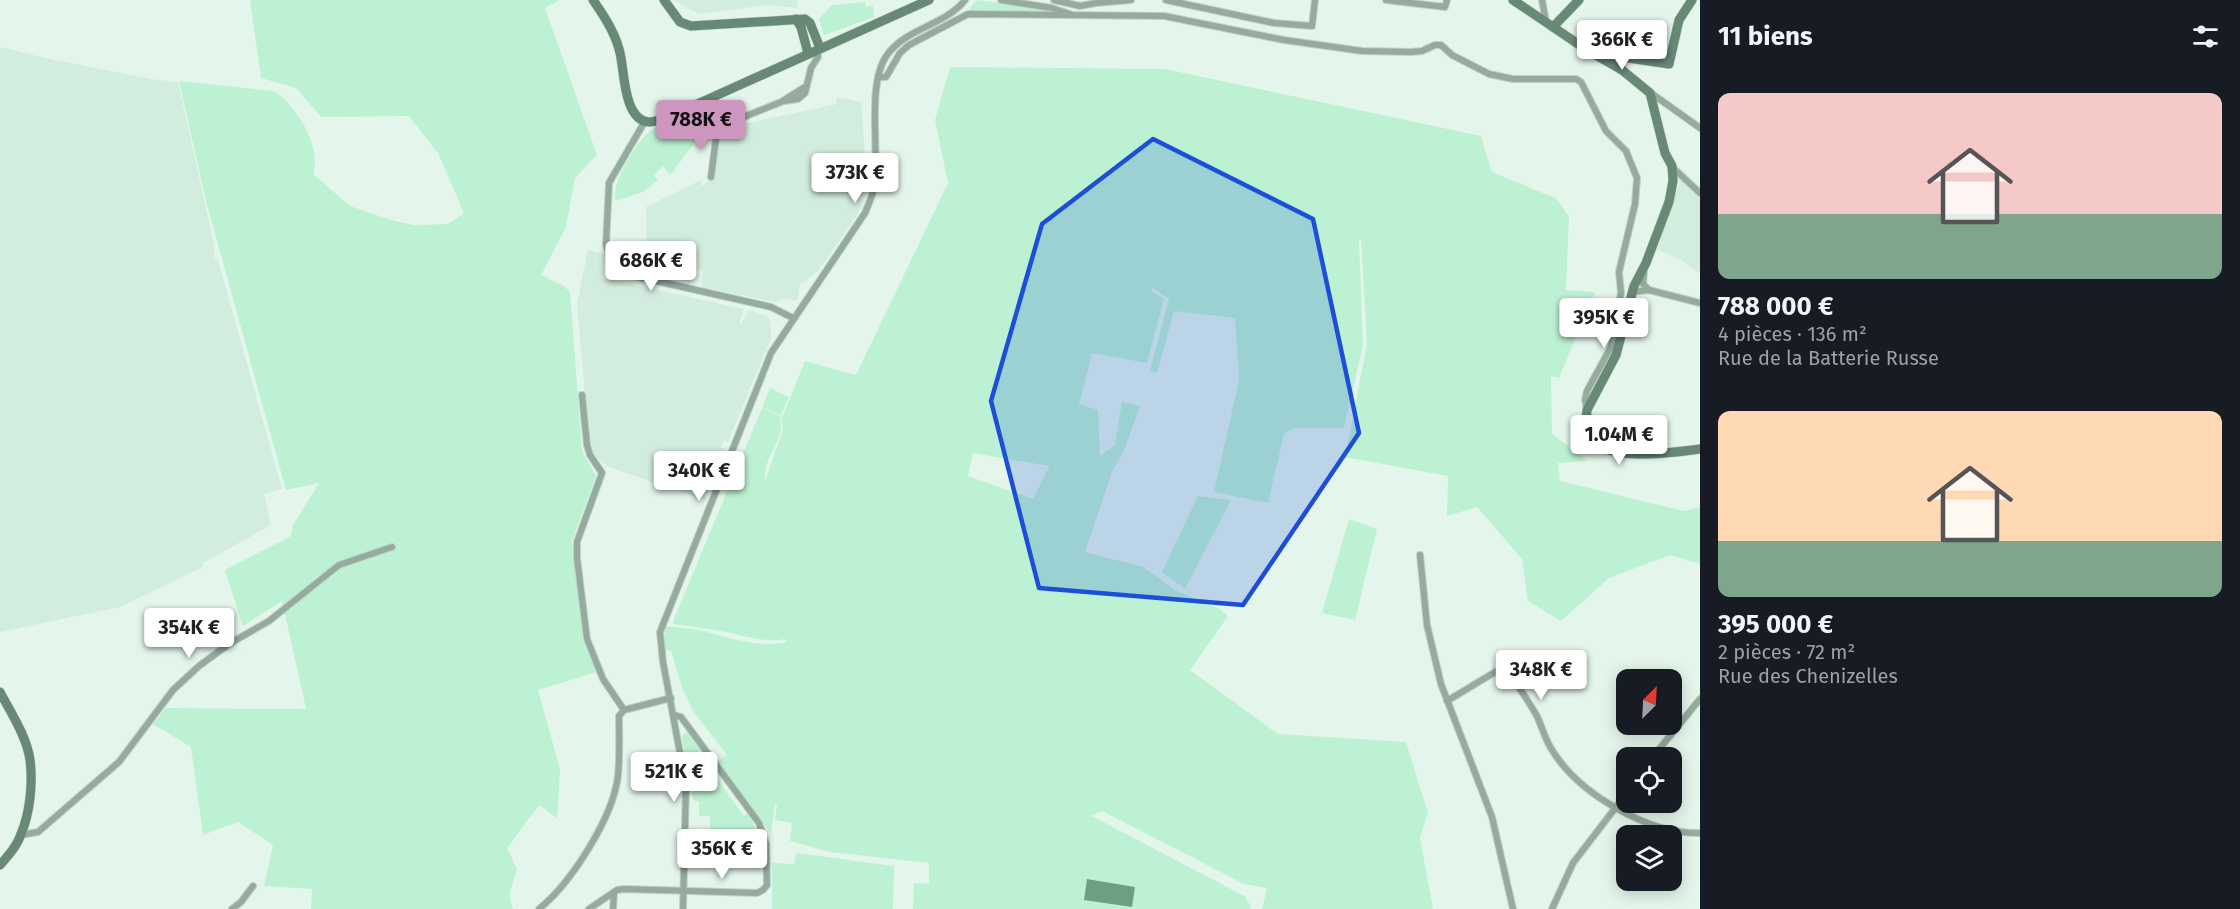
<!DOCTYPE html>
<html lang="fr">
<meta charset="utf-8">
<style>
:root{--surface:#171b24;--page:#20242c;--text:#f1f3f6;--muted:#9ea1a6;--accent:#cc96bf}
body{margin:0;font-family:"Fira Sans",sans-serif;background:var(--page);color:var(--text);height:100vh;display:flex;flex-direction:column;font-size:22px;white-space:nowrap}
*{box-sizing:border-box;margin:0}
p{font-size:20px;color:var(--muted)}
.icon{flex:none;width:33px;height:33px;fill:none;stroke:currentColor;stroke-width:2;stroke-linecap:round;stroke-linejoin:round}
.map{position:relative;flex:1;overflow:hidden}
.side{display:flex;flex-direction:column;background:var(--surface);width:540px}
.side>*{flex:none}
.needle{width:39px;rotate:24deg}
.controls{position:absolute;left:1616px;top:669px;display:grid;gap:12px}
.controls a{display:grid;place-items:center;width:66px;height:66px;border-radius:12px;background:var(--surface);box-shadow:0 3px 15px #0003;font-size:30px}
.price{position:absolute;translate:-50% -51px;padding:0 14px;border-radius:6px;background:#fff;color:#222;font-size:20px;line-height:39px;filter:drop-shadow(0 2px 3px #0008)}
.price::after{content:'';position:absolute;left:50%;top:36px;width:18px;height:14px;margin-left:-9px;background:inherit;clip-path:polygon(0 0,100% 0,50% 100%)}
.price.on{background:var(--accent);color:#111}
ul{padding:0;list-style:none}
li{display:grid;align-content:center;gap:12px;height:318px;padding:0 18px}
li span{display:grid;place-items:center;height:186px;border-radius:12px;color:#555}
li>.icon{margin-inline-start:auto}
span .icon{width:108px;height:108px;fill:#fffc;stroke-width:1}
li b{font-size:26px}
h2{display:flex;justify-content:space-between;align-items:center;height:72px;padding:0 18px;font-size:26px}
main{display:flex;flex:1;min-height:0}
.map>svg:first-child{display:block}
.built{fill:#d2eddd}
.green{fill:#bcf2d3;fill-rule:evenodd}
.water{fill:#6ba083}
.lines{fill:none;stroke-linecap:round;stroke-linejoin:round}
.street-casing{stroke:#c1d1c7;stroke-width:8}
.secondary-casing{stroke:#c1d1c7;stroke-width:10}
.street{stroke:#94ab9e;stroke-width:6}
.secondary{stroke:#678976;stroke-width:9}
.marked{fill:#1d4ed8;fill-opacity:0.2;stroke:#1d4ed8;stroke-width:4.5;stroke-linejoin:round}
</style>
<main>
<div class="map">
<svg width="1700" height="909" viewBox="0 0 1700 909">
<rect width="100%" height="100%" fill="#e4f6eb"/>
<g class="built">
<path d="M674 0H798L797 8 767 5 698 14Z"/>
<path d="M0 47 50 59 151 79 178 82 214 244V257L218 260 282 489 264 494 271 525 203 563V567L120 607 0 632Z"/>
<path d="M836 97 861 102 867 178 866 191 863 203 856 217 818 271 800 284 798 298 795 301 787 298 776 302 702 287 703 270 696 269 692 262 647 258 646 207 701 180V185H706L707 181H713L720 134 725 128 837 104Z"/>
<path d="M1680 181H1684L1689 189 1700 198V274L1681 260 1657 250Z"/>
<path d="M588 250 607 254 602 278 744 309 739 323H742L749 310 767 316 771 323V338L728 442 724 440 721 447 725 449 705 500 609 467 596 457 589 441 577 303Z"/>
</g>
<g class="green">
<path d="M250 0H560L545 8 597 155 575 178 566 227 541 275 564 286 570 292 582 451 596 476 572 541 583 641 597 672 538 690 560 769 557 818 539 805 507 848 517 869 509 896 513 909H311L312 889 264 886 273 845 238 822 203 835 191 747 153 724 166 708 306 709 282 601 243 626 225 570 291 536 293 525 319 483 286 490 206 201 179 81 274 91C297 106 322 147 313 174L350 206 391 220 413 225 448 224 464 213 438 153 409 116 321 117 296 88 261 78Z"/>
<path d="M977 0 1054 10V12L970 11 969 9Z"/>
<path d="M865 2 866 7 873 6 874 17 824 35 819 19 832 5Z"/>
<path d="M950 67 1165 69 1481 136 1492 172 1557 199 1569 217 1566 290 1595 292 1559 378 1551 376 1552 434 1588 461 1558 463 1560 481 1684 511 1700 507V564L1670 555 1609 578 1561 621 1528 601 1522 559 1477 507 1447 516 1448 476 1345 457 1367 344 1361 239H1359L1363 345 1344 428H1294L1284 434 1268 503 1214 492 1239 380 1235 318 1174 311 1157 373 1150 371 1169 299 1151 286 1152 292 1164 298 1147 363 1092 353 1079 404 1098 410 1100 456 1115 445 1122 402 1140 406 1125 448 1112 472 1085 552 1143 567 1175 590 1220 609 1228 616 1190 670 1278 734 1406 742 1428 813 1420 838 1433 909H1262L1267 888 1244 884 1102 811 1092 816 1246 897V900L1251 905 1250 909H913L914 883 929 884V863L830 852 790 841 792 823 775 820 777 804H775L771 834 718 761 727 755 693 711 682 688 671 650 664 651 665 626C678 628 694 628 707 632 733 639 760 648 787 642L785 639C763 644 738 633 715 630 703 628 687 626 674 624L673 621 762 408 781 416C779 422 782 425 781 430 777 448 763 461 765 481L783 430 781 420 805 361 856 375 948 183 935 120ZM973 453 1049 466V467L1033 499 968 476ZM1087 879 1135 887 1131 907Z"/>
<path d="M682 116 700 131V135L672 173 670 175 663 166 654 175 658 180 645 191 616 201C610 185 635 144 648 133 657 125 671 121 682 116Z"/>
<path d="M770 388 789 397 781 415 762 407Z"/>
<path d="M1198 496 1231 500 1185 589 1162 572Z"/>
<path d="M1349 519 1377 529 1355 620 1322 613Z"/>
<path d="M687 732 701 749 697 752 744 816 749 813 761 843 710 842V816H699V802L693 800 692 787 697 786 694 762H686L682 736Z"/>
<path d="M796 853 894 866 893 909H772V863L794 864Z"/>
</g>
<path class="water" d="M1087 879 1135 887 1132 907 1084 900Z"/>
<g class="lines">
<g class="street-casing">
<g id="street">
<path d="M1001 0 1052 8 1070 14"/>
<path d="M1054 0 1080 6 1096 3 1131 0"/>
<path d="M1166 0 1274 23 1312 26 1315 0"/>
<path d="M1386 0 1445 7 1447 0"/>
<path d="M1542 0 1546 22"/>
<path d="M878 77H886L900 53 909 45 968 14 1164 16 1284 40 1362 51 1411 52 1422 51 1435 45H1441L1452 55 1489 74 1513 79H1576L1581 82 1606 131 1626 151 1637 178 1635 204 1619 272 1621 293 1611 347 1587 391 1585 400 1587 409"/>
<path d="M1651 93 1700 128"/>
<path d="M784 101 798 99 805 93 811 68 818 57 817 50"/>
<path d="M645 121 609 183 606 244 608 251 619 268 634 276 771 307 793 318"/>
<path d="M1672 167 1700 193"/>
<path d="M711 177 717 131 724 125 781 102 805 87"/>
<path d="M1644 272 1643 284 1649 290"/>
<path d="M1632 292 1649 290 1700 303"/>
<path d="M582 395 587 445 590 455 602 473 577 542V558L587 639 603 679 624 710"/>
<path d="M1420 555 1427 625 1441 684 1492 817 1513 909"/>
<path d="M1447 701 1500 669C1515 678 1528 701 1537 716 1542 727 1545 739 1552 750 1579 794 1648 834 1700 833"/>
<path d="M1652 758 1700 699"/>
<path d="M21 835 38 832 119 762 173 690 199 666 229 644 269 621 339 565 392 547"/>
<path d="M232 909 241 902 253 886"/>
<path d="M539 909C571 883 613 818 618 776 620 756 619 736 619 716L624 710 671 698"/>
<path d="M589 909 617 890 624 889 757 893 763 890 767 885 766 844 759 823 681 717 674 715"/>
<path d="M613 909 614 893"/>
<path d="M683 909 686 785 663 662 660 632 771 353 865 213C868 205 873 195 874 187 880 151 866 84 887 55 906 28 946 25 965 0"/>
<path d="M1552 909 1573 863 1626 794"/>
</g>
</g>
<g class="secondary-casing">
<g id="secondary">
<path d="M593 0C604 16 614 31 619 49 625 67 622 120 649 122 658 122 667 117 675 114L929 0"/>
<path d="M664 0 680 22 691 26 805 19 810 23 820 48"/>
<path d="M1513 0 1587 50 1622 70 1650 93 1665 153 1672 166 1673 181 1669 202 1646 263 1634 286 1616 355 1587 410C1586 418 1586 431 1591 438 1606 463 1676 452 1700 449"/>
<path d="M796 19 801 27 808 53"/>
<path d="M1553 27 1579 0"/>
<path d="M1603 57 1629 58 1669 64 1679 20 1692 0"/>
<path d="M0 692C11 713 27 737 30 760 33 783 30 813 21 834 17 846 8 856 0 865"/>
</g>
</g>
<use href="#street" class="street"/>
<use href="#secondary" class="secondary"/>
</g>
<path class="marked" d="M1153 139 1313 219 1359 433 1243 605 1039 588 991 401 1042 224Z"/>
</svg>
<div class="controls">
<a><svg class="needle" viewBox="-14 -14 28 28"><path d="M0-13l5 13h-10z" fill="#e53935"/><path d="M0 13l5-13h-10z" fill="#9ea1a6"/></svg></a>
<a><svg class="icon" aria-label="locate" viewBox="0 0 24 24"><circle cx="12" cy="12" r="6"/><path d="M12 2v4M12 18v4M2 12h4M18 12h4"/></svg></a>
<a><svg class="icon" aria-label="layers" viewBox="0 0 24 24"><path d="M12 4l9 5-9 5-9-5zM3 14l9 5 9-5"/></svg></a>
</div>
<b class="price" style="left:1622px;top:71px">366K €</b>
<b class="price on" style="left:701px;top:151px">788K €</b>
<b class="price" style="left:855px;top:204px">373K €</b>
<b class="price" style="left:651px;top:292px">686K €</b>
<b class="price" style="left:1604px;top:349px">395K €</b>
<b class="price" style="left:1619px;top:466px">1.04M €</b>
<b class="price" style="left:699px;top:502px">340K €</b>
<b class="price" style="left:189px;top:659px">354K €</b>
<b class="price" style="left:1541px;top:701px">348K €</b>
<b class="price" style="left:674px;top:803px">521K €</b>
<b class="price" style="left:722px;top:880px">356K €</b>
</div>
<section class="side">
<h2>11 biens<svg class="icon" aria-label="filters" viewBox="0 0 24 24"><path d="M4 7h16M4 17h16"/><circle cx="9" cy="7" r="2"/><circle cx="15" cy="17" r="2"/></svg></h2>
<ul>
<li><span style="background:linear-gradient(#f6c9c9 65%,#7fa58c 0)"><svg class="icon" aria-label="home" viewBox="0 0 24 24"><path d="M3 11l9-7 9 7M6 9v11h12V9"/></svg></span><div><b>788 000 €</b><p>4 pièces · 136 m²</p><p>Rue de la Batterie Russe</p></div></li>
<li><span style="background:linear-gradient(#ffd9b3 70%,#7fa58c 0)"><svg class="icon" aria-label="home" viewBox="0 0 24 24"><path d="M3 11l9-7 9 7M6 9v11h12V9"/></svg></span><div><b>395 000 €</b><p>2 pièces · 72 m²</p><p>Rue des Chenizelles</p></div></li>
</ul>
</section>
</main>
